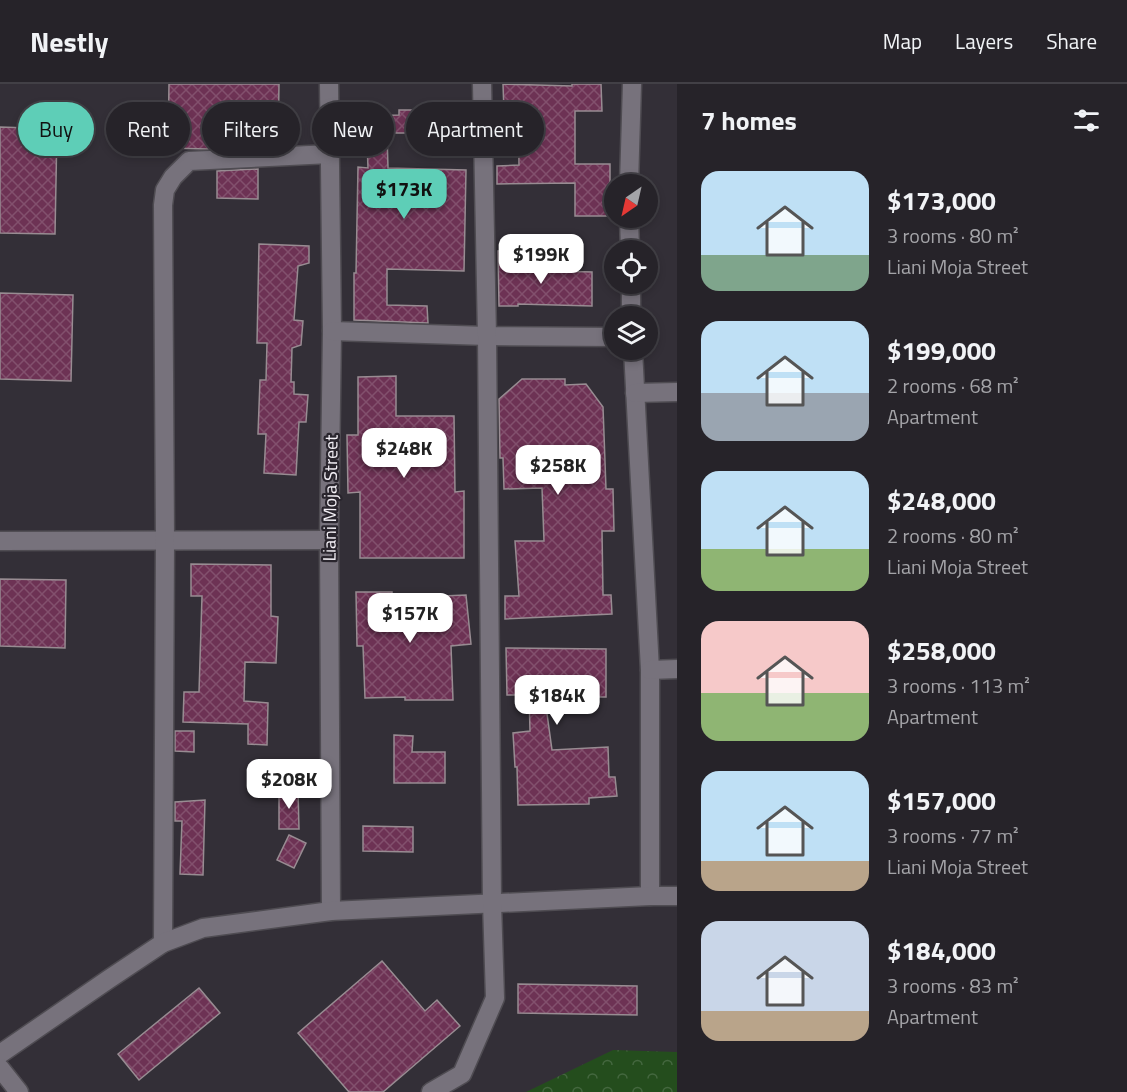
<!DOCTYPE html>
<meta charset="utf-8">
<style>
:root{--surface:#262329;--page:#2e2b31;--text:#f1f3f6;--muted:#a4a4a8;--line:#424046;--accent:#5eceb7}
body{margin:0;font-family:"Titillium Web",sans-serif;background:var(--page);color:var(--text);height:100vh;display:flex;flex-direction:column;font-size:22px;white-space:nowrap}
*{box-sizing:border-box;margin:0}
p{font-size:20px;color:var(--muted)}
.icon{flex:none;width:33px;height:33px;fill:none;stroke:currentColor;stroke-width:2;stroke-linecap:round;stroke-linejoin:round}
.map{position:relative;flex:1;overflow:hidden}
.side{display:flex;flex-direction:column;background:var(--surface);width:450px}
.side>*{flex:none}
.guide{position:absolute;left:18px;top:18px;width:568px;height:54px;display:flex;gap:12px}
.needle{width:39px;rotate:214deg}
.tools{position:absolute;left:604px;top:90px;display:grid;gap:12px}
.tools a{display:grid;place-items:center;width:54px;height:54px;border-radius:50%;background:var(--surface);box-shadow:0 3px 9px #0003,0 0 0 2px var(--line);font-size:30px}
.price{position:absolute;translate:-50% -51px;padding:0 14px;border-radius:12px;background:#fff;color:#222;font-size:20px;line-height:39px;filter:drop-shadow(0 2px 3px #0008)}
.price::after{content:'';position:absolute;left:50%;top:36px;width:18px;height:14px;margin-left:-9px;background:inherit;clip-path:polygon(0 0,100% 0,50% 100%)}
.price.selected{background:var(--accent);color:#111}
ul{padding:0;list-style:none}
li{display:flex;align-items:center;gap:18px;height:150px;padding:0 24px}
li span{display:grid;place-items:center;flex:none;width:168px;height:120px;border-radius:18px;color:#555}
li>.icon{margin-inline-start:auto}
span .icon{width:72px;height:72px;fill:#fffc;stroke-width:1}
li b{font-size:26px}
h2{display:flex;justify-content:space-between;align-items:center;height:72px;padding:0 24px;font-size:26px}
.chip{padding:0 21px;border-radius:27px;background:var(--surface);box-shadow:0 3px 9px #0003,0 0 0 2px var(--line);font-size:21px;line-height:54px}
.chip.selected{background:var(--accent);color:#111}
header{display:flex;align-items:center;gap:36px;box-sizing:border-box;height:84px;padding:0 30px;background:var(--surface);border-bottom:2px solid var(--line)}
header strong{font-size:28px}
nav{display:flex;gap:33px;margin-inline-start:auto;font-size:21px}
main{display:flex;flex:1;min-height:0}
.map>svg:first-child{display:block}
.park{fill:url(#park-crowns)}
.building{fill:url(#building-cross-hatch);stroke:#988c92;stroke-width:1.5}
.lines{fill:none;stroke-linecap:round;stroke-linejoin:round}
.minor-casing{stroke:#4f4c52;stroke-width:21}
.minor{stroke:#77727c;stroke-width:18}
.labels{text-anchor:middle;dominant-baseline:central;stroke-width:4.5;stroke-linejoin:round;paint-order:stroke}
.street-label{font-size:18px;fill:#f5f2f8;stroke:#29252d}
</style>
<header>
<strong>Nestly</strong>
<nav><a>Map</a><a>Layers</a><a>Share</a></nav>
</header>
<main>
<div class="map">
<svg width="677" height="1008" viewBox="0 0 677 1008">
<defs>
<pattern id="park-crowns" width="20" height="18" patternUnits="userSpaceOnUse" patternTransform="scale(1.5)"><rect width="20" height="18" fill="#244d1d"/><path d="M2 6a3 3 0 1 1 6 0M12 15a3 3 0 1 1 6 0" fill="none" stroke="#44673f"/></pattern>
<pattern id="building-cross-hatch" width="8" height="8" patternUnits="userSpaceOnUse" patternTransform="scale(1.5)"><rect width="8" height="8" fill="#6d3254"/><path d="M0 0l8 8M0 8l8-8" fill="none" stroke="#82506d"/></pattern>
</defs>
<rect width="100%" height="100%" fill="#332f37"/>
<path class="park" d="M613 966 677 968V1008H526Z"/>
<g class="building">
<path d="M169 0H279L278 61 208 65 168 64Z"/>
<path d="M503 0 572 2V0H601L602 27H575V80H610V132H575V99L497 100V82L519 81 518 29 504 28Z"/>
<path d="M399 26H430V49H387L388 84 466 86 464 187 387 185V221L427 222 428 239 354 236V189H356L358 83 368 84 366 32 399 31Z"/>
<path d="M0 43 57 45 55 150 0 149Z"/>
<path d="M258 85V115L217 114V87Z"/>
<path d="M259 160 309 162V179L298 182 294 236 303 237 301 261 292 264 291 298H294V310L308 311 306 338H299L296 391 264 389 266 350H258L260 296H266L267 259H257Z"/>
<path d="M517 166 518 186 592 188V222L518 220V222H499L498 167Z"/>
<path d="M0 209 73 211 71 297 0 295Z"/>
<path d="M396 292V332H454L455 408 464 407V474H360V408L348 409 347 351H358V293Z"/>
<path d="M522 295H565V301L586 300 603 323 606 405H613L614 447H602L603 511H611L612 530 505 535V512H519L515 457H544L542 404 504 405 503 374H500L499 315Z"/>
<path d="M191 480 271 481V532L278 533 276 579 245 578 244 617 268 619 267 661 248 660V640L183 638 184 608H199L202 512H191Z"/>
<path d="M0 495 66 496 65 564 0 562Z"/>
<path d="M356 508H392V514L466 511 471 560 451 562 453 616H405V613L365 614 363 562H357Z"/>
<path d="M506 564 606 565V613H569V615H545L552 666 608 663 609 693H615L617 712 589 714V720L518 721 517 683H515L513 649 530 647 529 611H507Z"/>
<path d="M175 647H194V668L175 667Z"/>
<path d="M394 651 413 652 412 668H445V699H394Z"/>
<path d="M298 706 299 745H279V707Z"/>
<path d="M205 716 203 791 180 790 182 737H175V718Z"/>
<path d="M363 742 413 743V768L363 767Z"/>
<path d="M289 751 306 759 294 784 277 776Z"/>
<path d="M382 877 425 927 437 916 460 942 383 1008H349L298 949Z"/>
<path d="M518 900 637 902V931L518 929Z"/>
<path d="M199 904 220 929 139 996 118 970Z"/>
</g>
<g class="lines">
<g class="minor-casing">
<g id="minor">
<path d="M329 0 332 247 329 456 331 827"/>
<path d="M629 100 632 0"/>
<path d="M629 134 630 166"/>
<path d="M631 200V232"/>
<path d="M332 247 487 252 615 253"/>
<path d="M633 266 650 586V812"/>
<path d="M635 309 677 308"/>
<path d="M0 457 329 456"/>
<path d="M650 586 677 585"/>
<path d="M163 859 165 457 163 121 165 106 173 93 189 77 330 70"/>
<path d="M0 970 109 895 163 859 203 844 331 827 650 812H677"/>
<path d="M0 984 19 1008"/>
<path d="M431 1008 462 990 495 914 492 819 487 252 482 0"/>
</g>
</g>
<use href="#minor" class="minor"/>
</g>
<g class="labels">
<g class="street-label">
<text transform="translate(330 414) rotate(-89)">Liani Moja Street</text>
</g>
</g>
</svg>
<div class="tools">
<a><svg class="needle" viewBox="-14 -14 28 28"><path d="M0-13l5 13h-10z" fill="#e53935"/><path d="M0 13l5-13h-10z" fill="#a4a4a8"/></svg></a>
<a><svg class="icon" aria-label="locate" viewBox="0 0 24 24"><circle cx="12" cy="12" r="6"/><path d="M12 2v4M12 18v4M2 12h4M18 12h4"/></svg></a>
<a><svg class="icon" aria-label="layers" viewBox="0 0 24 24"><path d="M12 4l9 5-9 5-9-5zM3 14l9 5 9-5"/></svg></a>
</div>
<b class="price selected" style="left:404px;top:136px">$173K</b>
<b class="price" style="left:541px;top:201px">$199K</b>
<b class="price" style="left:404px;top:395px">$248K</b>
<b class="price" style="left:558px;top:412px">$258K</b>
<b class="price" style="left:410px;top:560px">$157K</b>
<b class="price" style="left:557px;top:642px">$184K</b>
<b class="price" style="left:289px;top:726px">$208K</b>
<div class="guide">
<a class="chip selected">Buy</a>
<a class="chip">Rent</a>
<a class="chip">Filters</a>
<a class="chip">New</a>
<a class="chip">Apartment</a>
</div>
</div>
<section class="side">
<h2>7 homes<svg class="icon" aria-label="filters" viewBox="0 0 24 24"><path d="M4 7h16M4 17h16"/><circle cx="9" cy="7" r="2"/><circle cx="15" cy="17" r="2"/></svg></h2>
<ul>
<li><span style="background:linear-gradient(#bfe0f5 70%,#7fa58c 0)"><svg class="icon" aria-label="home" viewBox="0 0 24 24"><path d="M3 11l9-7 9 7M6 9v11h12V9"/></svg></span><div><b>$173,000</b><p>3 rooms · 80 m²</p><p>Liani Moja Street</p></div></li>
<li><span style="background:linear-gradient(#bfe0f5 60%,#9aa5b1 0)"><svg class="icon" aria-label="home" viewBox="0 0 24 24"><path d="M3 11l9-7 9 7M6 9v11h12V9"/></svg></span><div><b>$199,000</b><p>2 rooms · 68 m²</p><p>Apartment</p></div></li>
<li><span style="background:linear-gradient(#bfe0f5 65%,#8fb573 0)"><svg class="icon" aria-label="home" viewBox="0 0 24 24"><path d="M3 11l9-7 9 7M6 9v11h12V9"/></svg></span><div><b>$248,000</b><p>2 rooms · 80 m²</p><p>Liani Moja Street</p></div></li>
<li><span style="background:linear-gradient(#f6c9c9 60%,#8fb573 0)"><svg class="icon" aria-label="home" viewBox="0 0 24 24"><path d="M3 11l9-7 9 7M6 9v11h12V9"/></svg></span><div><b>$258,000</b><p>3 rooms · 113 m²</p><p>Apartment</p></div></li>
<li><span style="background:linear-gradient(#bfe0f5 75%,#b9a48a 0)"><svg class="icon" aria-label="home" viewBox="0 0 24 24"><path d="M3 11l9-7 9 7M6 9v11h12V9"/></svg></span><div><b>$157,000</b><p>3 rooms · 77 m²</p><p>Liani Moja Street</p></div></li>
<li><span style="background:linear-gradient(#c9d6e8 75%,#b9a48a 0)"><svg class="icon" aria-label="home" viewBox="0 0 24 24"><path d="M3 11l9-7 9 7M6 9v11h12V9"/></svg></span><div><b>$184,000</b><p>3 rooms · 83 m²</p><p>Apartment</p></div></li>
</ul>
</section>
</main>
